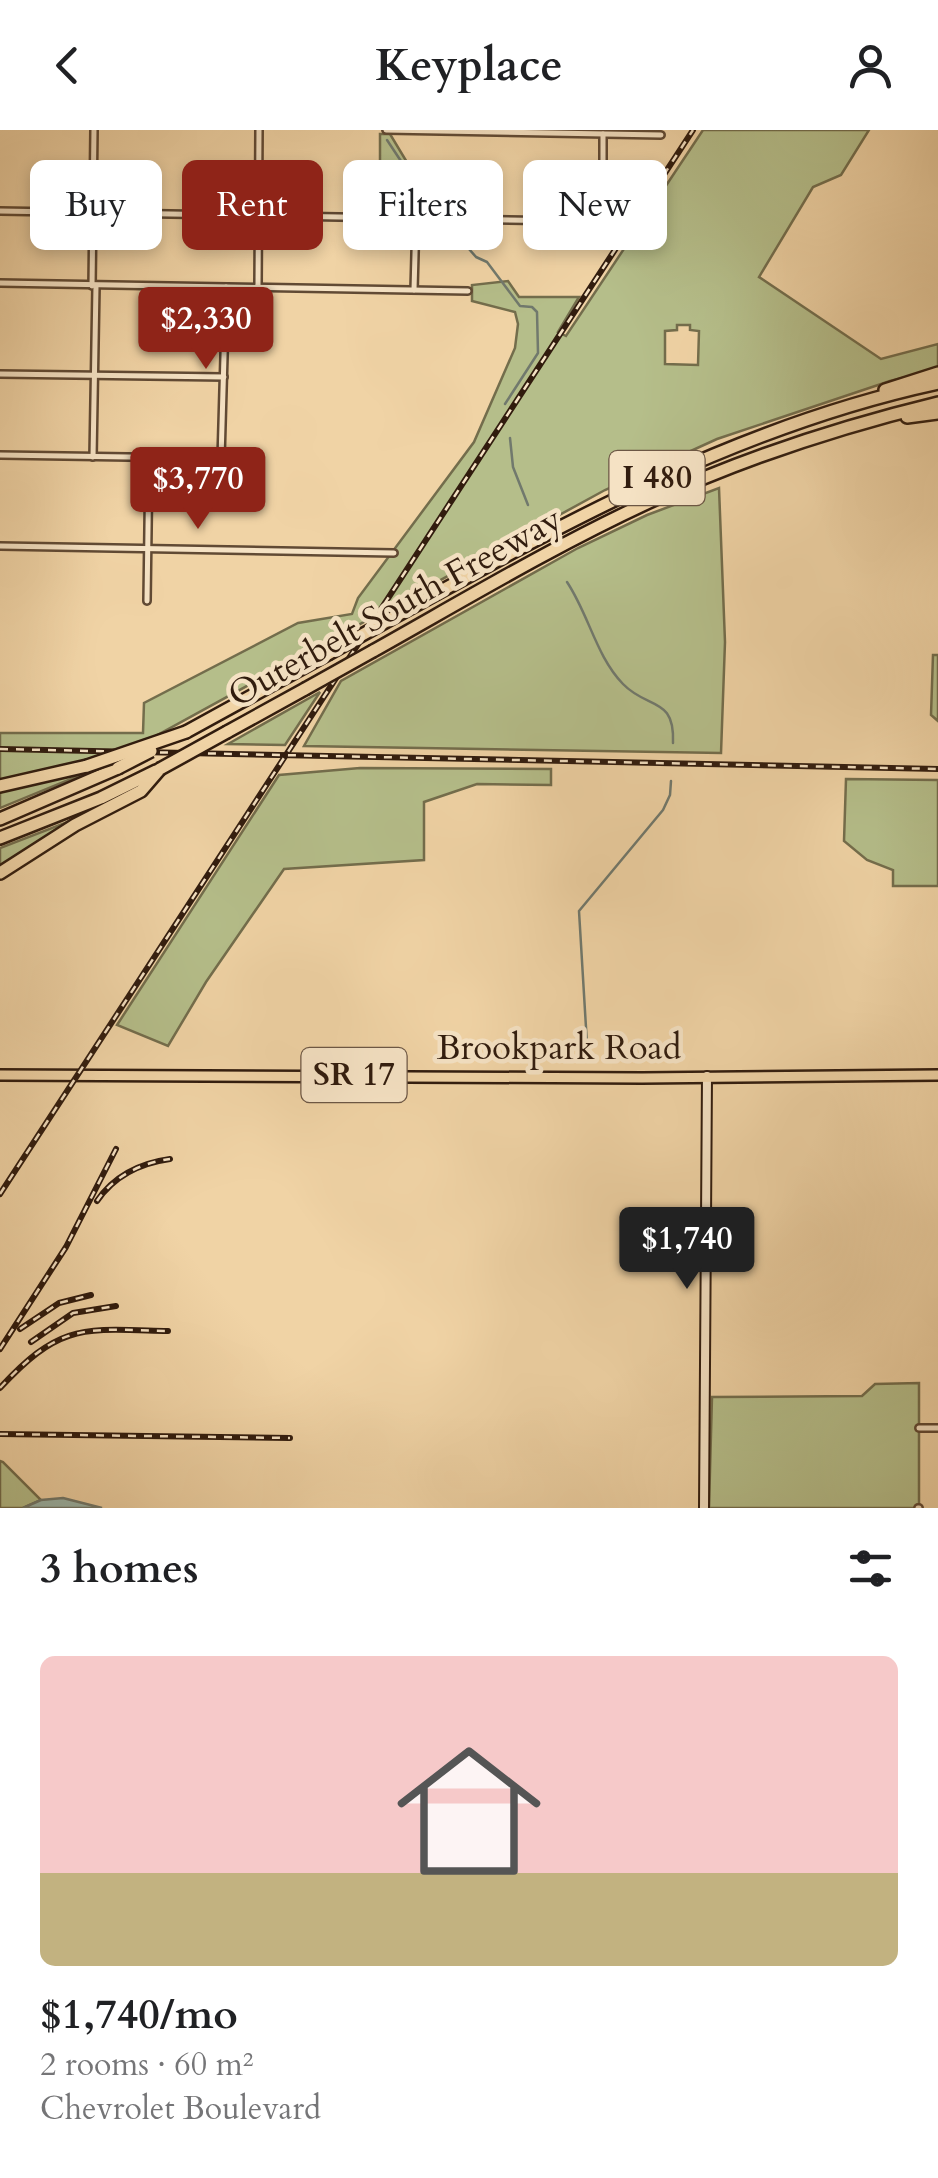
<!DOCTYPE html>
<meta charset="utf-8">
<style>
:root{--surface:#fff;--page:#f6f6f6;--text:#202124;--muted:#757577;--accent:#8f2418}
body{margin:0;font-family:Cardo,serif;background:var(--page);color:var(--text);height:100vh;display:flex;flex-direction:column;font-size:38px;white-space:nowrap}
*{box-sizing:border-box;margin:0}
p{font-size:32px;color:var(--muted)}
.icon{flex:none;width:55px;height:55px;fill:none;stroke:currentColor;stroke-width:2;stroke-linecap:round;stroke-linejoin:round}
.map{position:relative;height:1378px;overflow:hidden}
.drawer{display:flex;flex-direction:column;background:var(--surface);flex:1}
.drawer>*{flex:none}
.banner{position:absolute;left:30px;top:30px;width:880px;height:90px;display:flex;gap:20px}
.price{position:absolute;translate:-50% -85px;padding:0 22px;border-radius:10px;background:var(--accent);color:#fff;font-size:32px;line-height:65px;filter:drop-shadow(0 2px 5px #0008)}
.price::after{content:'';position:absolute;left:50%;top:60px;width:30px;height:22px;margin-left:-15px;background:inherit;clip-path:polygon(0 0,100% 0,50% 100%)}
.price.selected{background:#222;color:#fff}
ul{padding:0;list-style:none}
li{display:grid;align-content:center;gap:20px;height:530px;padding:0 40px}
li span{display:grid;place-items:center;height:310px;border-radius:15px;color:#555}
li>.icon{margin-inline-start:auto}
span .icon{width:180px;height:180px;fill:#fffc;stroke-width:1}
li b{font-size:42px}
h2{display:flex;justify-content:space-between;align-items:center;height:120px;padding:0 40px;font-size:42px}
.tag{padding:0 35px;border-radius:15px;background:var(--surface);box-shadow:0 5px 15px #0003;font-size:35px;line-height:90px}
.tag.selected{background:var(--accent);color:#fff}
header{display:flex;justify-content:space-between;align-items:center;height:130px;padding:0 40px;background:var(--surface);font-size:45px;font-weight:600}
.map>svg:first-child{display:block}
.green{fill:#b5be8a;stroke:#736d4c;stroke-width:2.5;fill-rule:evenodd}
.water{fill:#9bb7ac;stroke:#71796d;stroke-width:2.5}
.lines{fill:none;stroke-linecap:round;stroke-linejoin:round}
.stream{stroke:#71796d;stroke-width:2.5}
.minor-casing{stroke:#614a34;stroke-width:10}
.secondary-casing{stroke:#311c0e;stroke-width:12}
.primary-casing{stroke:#311c0e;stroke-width:14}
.motorway-casing{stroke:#311c0e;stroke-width:16}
.minor{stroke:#f5e2c4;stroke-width:5}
.secondary{stroke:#f5e2c4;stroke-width:8}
.primary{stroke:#f0d3a5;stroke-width:9}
.motorway{stroke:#f0d3a5;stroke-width:11}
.rail-casing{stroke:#311c0e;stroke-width:6}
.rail{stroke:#f5e2c4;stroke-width:2.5;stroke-dasharray:8;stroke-linecap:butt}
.motorway-bridge-casing{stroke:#311c0e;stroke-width:16;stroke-linecap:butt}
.motorway-bridge{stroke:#f0d3a5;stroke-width:11}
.labels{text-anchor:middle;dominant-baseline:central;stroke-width:9;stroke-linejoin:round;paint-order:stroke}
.shield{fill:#f5e2c4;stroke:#6c5745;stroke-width:2.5}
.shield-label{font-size:32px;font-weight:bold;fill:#311c0e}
.street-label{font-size:35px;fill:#311c0e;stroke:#f5e2c4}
</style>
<header><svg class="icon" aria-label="back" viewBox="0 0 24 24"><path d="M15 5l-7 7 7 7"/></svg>Keyplace<svg class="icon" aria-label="person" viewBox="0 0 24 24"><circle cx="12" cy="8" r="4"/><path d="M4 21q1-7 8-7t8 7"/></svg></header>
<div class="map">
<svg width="938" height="1378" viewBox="0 0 938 1378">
<rect width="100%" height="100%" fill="#f0d3a5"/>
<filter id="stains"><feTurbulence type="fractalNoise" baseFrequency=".002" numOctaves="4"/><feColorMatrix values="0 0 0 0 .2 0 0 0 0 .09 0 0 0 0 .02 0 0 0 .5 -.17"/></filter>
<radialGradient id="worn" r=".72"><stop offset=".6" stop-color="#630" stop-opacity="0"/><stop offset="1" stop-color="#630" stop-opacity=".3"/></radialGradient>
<g class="green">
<path d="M703 0H869L841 45 813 57 759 147 881 229 938 214V239L890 251 717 309 605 360 150 609 85 631 0 651V603H143L144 573 298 493 352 484 358 468 474 312 515 218 518 194 515 182 472 171V155L508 151 519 167H579L558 202 566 206ZM677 195H690V200L699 201 698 235 665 234V201L677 200Z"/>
<path d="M380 4H390L411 39 438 66V82H429C416 60 408 43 380 43Z"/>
<path d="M719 358 725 512 721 623 304 616 341 551 578 418 647 385Z"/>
<path d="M933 525H938V591L931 585Z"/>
<path d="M320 562 285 615 228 614Z"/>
<path d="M360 638 551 639V655L477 654 424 672V730L284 739 206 852 168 916 117 895 279 645Z"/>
<path d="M87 639 93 640 0 678V659Z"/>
<path d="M846 649 938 650V756H893V740L867 730 844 711Z"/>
<path d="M70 691 72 694 0 739V718Z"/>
<path d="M919 1253V1378H709L712 1267 862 1266 875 1254Z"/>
<path d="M0 1331 3 1332 41 1370 23 1378H0Z"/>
</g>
<path class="water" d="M63 1368 102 1378H23L41 1370Z"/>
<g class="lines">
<g class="stream">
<path d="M387 10 432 78"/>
<path d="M449 96 476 127 487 132 520 176 532 177 537 182 538 223 505 274"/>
<path d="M510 308 513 337 528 375"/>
<path d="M567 452C589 485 596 526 623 554 648 580 675 566 673 613"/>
<path d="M588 931 579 781 663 680 670 665 671 651"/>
</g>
<g class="minor-casing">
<g id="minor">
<path d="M386 0 661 5"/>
<path d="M0 81 570 91 603 43V4"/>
<path d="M0 153 468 161"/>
<path d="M92 156 94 0"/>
<path d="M258 157 259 0"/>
<path d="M414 160 416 88"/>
<path d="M0 244 224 247"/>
<path d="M0 325 259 329"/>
<path d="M93 327 96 156"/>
<path d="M221 329 226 157"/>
<path d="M0 416 394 423"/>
<path d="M147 471 149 327"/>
<path d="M919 1298H938"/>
<path d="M918 1378H919"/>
</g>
</g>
<g class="secondary-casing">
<path id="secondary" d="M704 1378 707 946"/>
</g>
<g class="primary-casing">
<path id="primary" d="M0 945 642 948 938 945"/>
</g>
<g class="motorway-casing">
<g id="motorway">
<path d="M885 260 938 243"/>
<path d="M907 287 938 283"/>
<path d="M396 486C569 390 742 295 938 253"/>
<path d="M373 521C464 470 554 416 649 372 741 329 839 297 938 273"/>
<path d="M186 602 328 524"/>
<path d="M227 602 305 559"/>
<path d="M0 656 87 636"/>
<path d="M0 689 118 638"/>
<path d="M0 708 101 668 156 641"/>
<path d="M0 743 75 695 141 661 160 639"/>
</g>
</g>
<use href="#minor" class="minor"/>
<use href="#secondary" class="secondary"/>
<use href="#primary" class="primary"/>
<use href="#motorway" class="motorway"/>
<g class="rail-casing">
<g id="rail">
<path d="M0 619 938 639"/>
<path d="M0 1064 693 0"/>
<path d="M97 1071C114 1046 141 1033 170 1029"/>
<path d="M20 1199 59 1173 91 1165"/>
<path d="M31 1212 73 1183 116 1176"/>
<path d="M0 1219 66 1117 116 1019"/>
<path d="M0 1258C61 1192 83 1199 168 1201"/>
<path d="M0 1304 290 1308"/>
</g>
</g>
<use href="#rail" class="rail"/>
<g class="motorway-bridge-casing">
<g id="motorway-bridge">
<path d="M328 524 396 486"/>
<path d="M305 559 373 521"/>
<path d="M87 636 186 602"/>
<path d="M118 638 151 621"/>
<path d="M160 639 227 602"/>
</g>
</g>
<use href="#motorway-bridge" class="motorway-bridge"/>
</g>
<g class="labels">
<g class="shield">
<rect x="609.5" y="321" width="95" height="54" rx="8"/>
<rect x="301.5" y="918" width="105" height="54" rx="8"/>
</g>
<g class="shield-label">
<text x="657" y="348">I 480</text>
<text x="354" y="945">SR 17</text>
</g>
<g class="street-label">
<text transform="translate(395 477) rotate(-29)">Outerbelt South Freeway</text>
<text x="559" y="918">Brookpark Road</text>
</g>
</g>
<rect width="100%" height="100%" filter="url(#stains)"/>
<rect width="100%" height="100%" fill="url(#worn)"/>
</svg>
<b class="price" style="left:206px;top:242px">$2,330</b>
<b class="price" style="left:198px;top:402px">$3,770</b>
<b class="price selected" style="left:687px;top:1162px">$1,740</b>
<div class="banner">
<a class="tag">Buy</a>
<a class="tag selected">Rent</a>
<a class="tag">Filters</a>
<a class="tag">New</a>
</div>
</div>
<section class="drawer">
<h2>3 homes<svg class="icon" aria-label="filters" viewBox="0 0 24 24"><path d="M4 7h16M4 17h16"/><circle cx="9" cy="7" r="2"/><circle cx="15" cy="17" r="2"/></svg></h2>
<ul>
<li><span style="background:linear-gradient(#f6c9c9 70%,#c2b280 0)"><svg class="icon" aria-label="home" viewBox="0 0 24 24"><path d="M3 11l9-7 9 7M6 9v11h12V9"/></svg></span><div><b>$1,740/mo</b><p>2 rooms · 60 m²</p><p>Chevrolet Boulevard</p></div></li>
</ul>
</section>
